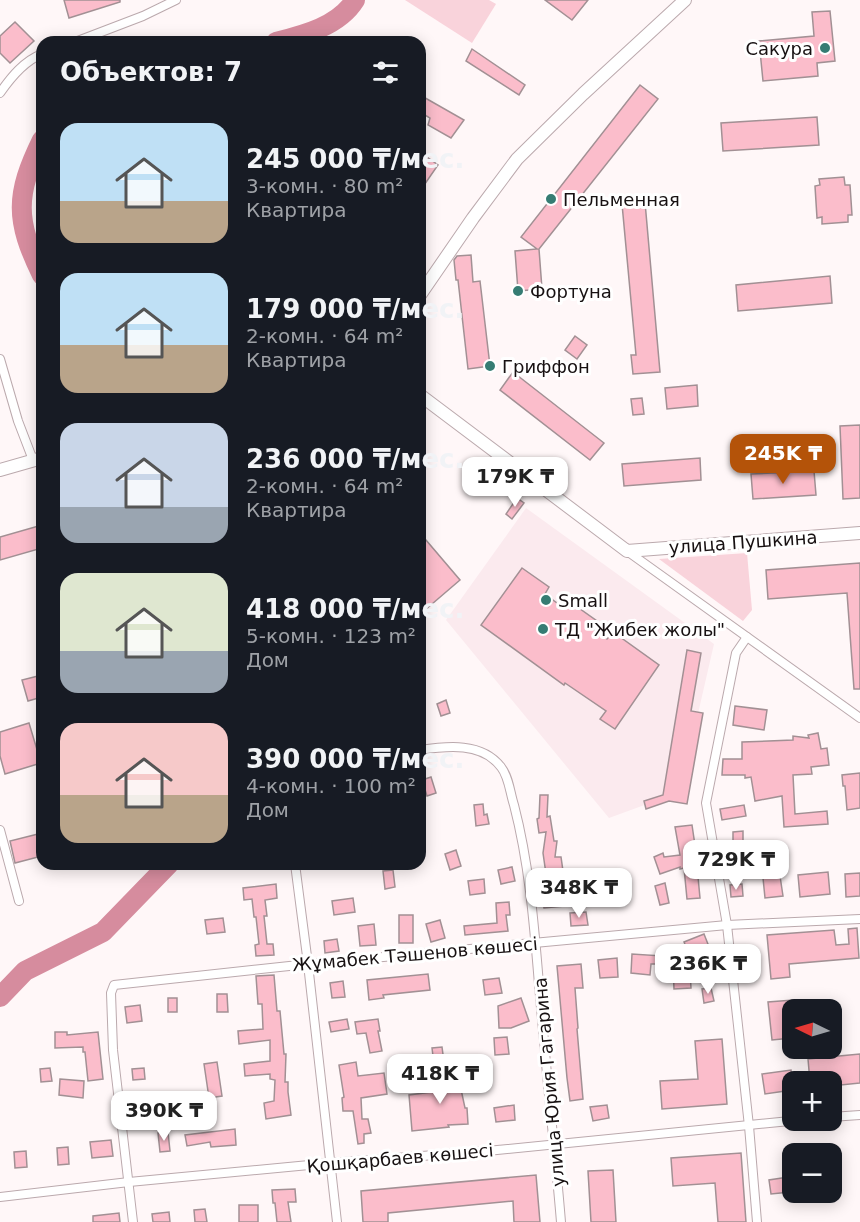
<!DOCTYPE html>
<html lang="ru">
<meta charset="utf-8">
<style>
:root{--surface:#171b24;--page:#20242c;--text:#f1f3f6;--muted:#9ea1a6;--accent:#b45309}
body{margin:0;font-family:"DejaVu Sans",sans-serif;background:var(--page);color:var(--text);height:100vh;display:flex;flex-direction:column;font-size:22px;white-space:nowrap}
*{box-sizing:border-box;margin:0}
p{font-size:20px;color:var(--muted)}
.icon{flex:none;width:33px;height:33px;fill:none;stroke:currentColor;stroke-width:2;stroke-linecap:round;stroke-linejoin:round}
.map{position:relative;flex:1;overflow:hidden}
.details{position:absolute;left:36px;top:36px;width:390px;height:834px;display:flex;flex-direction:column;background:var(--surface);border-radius:18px;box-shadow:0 3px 15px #0003}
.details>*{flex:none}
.needle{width:39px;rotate:275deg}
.tools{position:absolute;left:782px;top:999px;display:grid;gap:12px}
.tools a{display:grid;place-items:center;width:60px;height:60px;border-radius:12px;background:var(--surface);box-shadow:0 3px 15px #0003;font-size:30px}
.price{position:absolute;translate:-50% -51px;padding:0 14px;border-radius:12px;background:#fff;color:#222;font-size:20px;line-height:39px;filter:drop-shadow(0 2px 3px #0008)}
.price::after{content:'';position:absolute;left:50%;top:36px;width:18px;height:14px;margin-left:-9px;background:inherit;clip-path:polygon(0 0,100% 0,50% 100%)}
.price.current{background:var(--accent);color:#fff}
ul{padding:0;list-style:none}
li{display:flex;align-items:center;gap:18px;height:150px;padding:0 24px}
li span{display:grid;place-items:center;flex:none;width:168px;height:120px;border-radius:18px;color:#555}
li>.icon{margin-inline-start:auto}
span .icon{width:72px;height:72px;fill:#fffc;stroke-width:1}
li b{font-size:26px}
h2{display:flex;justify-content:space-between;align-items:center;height:72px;padding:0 24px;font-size:26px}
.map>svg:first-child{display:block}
.built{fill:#fbeaee}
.green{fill:#f9d3db}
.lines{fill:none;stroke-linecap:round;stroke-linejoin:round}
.river{stroke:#d68c9e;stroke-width:20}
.building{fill:#fbbdcb;stroke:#a29094;stroke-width:1.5}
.street-casing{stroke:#bba9ad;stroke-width:10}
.secondary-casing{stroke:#bba9ad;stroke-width:14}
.street{stroke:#fff;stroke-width:8}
.secondary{stroke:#fff;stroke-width:12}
.poi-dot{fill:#367c73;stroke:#fff;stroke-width:2}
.labels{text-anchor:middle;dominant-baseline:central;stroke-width:6;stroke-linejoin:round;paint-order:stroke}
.poi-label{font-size:18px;fill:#171112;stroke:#fff;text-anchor:start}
.street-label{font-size:18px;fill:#171112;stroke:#fff}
</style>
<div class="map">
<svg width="860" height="1222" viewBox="0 0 860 1222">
<rect width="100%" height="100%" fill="#fff7f8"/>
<path class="built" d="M526 508 714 644 680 792 609 818 446 620Z"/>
<g class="green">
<path d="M405 0H489L496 4 472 43Z"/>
<path d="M747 553 752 610 743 621 659 559Z"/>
</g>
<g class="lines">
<g class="river">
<path d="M276 42C304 35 339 26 355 0"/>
<path d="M42 140C15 195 15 220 42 275"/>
<path d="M0 997 25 971 103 932 169 864"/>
</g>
</g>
<g class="building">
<path d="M64 0H120V2L69 18Z"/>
<path d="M545 0H588L572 20Z"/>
<path d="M830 11 835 61 817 63 818 76 763 81 759 41 814 36 812 12Z"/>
<path d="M15 22 34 41 10 63 0 53V36Z"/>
<path d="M472 49 525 85 519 95 466 61Z"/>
<path d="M640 85 658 99 539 249 542 289 518 291 515 251 537 249 521 237Z"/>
<path d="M420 95 464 120 451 138 428 125 430 118 420 112Z"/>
<path d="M817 117 819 145 723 151 721 123Z"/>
<path d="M420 152 438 165 420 191Z"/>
<path d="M844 177 845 185H850L852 215H848V222L822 224V217L817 218 815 186 820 185 819 179Z"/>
<path d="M645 202 660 372 633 374 631 355H636L622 204Z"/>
<path d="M471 255 473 282 480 281 490 366 468 369 458 280H456L454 260 457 256Z"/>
<path d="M830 276 832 303 738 311 736 285Z"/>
<path d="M575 336 587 345 577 359 565 350Z"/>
<path d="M513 372 604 443 590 460 500 390Z"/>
<path d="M697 385 698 406 667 409 665 388Z"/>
<path d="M642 398 644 414 633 415 631 399Z"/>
<path d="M860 425V498L843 499 840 426Z"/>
<path d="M700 458 701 480 624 486 622 464Z"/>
<path d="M814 471 816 495 753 499 751 474Z"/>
<path d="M517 498 524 503 512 519 506 514Z"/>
<path d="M42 525V548L0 560V537Z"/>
<path d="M420 533 460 580 425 610 420 604Z"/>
<path d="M860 563V689H854L847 593 768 599 766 570Z"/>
<path d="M522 568 549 587 545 594 561 606 566 599 597 621 592 628 607 639 613 632 659 665 615 729 600 719 606 711 565 683 564 685 481 625Z"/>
<path d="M687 650 701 653 691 711 703 713 687 804 669 801 646 809 644 801 663 795Z"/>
<path d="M42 675V697L28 701 22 680Z"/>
<path d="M446 700 450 713 441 716 437 704Z"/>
<path d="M735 706 767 710 764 730 733 725Z"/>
<path d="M29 723 41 763 5 774 0 756V732Z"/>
<path d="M818 733 821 749 827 748 829 765 811 767 812 774 793 775 795 814 827 811 828 824 784 827 782 796 755 801 751 777 745 778V775H722L723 759H742V742L793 740V736L809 738 808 735Z"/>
<path d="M860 773V808L847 810 845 786H843L842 775Z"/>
<path d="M431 777 436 793 427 796 422 780Z"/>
<path d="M540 795H548L547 817 550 816 554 841H557L555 857H561L563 871 546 874 543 853 546 832 539 833 537 819 539 818Z"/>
<path d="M483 804 484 815 487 814 489 824 476 826 474 805Z"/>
<path d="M744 805 746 816 722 820 720 809Z"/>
<path d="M692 825 696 852 699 851 701 866H697L700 898 687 899 684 868 680 869V867L660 874 654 857 663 853 664 857 680 855 675 827Z"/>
<path d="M743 831V866H733V832Z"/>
<path d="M42 833V856L15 863 10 841Z"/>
<path d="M776 846V863H761V847Z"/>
<path d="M456 850 461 866 450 870 445 854Z"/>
<path d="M512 867 515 881 501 884 498 870Z"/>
<path d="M393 870 395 887 385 889 383 871Z"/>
<path d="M828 872 830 894 800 897 798 875Z"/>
<path d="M860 873V896L846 897 845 874Z"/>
<path d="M780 876 783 896 765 898 763 878Z"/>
<path d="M484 879 485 893 470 895 468 881Z"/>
<path d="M665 883 669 903 660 905 655 886Z"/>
<path d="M276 884 277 898 265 900 267 916H264L267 944H273L274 955 256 956 255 945 259 944 256 917H254L252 899 244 900 243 888Z"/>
<path d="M742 884 743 896 731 897 730 885Z"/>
<path d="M562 891 564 906 544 908 542 894Z"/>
<path d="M353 898 355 912 334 915 332 901Z"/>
<path d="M509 902 510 915H506L508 931 465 935 464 926 497 923 496 903Z"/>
<path d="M586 912 588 925 571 926 570 913Z"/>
<rect x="399" y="915" width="14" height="28"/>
<path d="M223 918 225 932 207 934 205 920Z"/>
<path d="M440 920 445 938 431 942 426 924Z"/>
<path d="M374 924 376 945 360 946 358 926Z"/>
<path d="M857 928 859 958 789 964 790 977 771 979 767 935 834 930 836 945 849 944 848 929Z"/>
<path d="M704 934 715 962 690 971 691 988 674 989 673 964H651L650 975 631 973 632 954 662 956V954H689L684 942Z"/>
<path d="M337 939 339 951 325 953 324 941Z"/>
<path d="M617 958 618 977 600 978 598 960Z"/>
<path d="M581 964 583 988H575L578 1028 577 1029 583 1099 570 1101 567 1078 557 966Z"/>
<path d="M428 974 430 990 383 995 384 998 369 1000 367 980Z"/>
<path d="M274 975 277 1011H280L284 1054H286L285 1082H288V1092L291 1115 266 1119 264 1103 274 1101 275 1080 270 1079V1074L245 1076 244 1064 270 1061V1040L239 1044 238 1031 263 1029 262 1004H258L256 976Z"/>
<path d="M499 978 502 993 485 995 483 980Z"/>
<path d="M343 981 345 997 332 998 330 983Z"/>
<path d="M711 988 714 1001 704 1003 702 989Z"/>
<path d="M217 994H227L228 1012H217Z"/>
<rect x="168" y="998" width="9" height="14"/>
<path d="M521 998 529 1021 511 1028H499L498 1006Z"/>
<path d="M793 1000 794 1010H792V1038L772 1040 768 1002Z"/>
<path d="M140 1005 142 1021 127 1023 125 1007Z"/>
<path d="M347 1019 349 1029 331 1032 329 1022Z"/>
<path d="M378 1019 380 1031H378L382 1051 370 1053 366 1033 357 1034 355 1022Z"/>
<path d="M55 1032H67V1035L98 1032 103 1079 88 1081 85 1052H83V1047L55 1048Z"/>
<path d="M507 1037 509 1054 495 1055 494 1038Z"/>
<path d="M722 1039 727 1104 662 1109 660 1081 698 1079 695 1041Z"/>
<path d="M442 1047 444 1062 434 1064 432 1048Z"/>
<path d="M860 1054V1083L831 1086V1082H810L808 1059Z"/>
<path d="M217 1062 222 1096 209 1098 204 1064Z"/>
<path d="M356 1062 358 1076 384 1073 387 1094 361 1098 362 1119H368L371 1133 364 1134V1143L358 1144 353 1111H343L342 1098 344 1097 339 1065Z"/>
<path d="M460 1064 461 1080H459L465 1108H467L468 1124 448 1125 449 1127 412 1131 409 1095 447 1090 446 1065Z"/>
<path d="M50 1068 52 1081 41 1082 40 1069Z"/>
<path d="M144 1068 145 1079 133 1080 132 1069Z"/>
<path d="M791 1070 792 1090 765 1094 762 1074Z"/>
<path d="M60 1079 84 1081 83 1098 59 1095Z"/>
<path d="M514 1105 515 1120 496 1122 494 1108Z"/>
<path d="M607 1105 609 1118 593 1121 590 1107Z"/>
<path d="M235 1129 236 1145 211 1147 210 1142 187 1146 185 1135Z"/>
<path d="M168 1132 170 1151 160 1152 158 1133Z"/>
<path d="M111 1140 113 1156 92 1158 90 1142Z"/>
<path d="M68 1147 69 1164 58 1165 57 1148Z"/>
<path d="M26 1151 27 1167 15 1168 14 1152Z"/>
<path d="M741 1153 746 1222H718L715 1183 673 1186 671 1158Z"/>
<path d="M613 1170 616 1222H591L588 1171Z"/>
<path d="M536 1175 540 1222H514L513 1201 388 1213V1222H363L361 1191Z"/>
<path d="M788 1177 790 1192 771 1194 769 1180Z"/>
<path d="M295 1189 296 1202H288L291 1222H277L275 1203H273L272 1190Z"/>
<rect x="239" y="1205" width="19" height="17"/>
<path d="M205 1209 207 1222H195L194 1210Z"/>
<path d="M169 1212 170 1222H153L152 1214Z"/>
<path d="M119 1213 120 1222H93V1216Z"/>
</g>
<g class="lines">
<g class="street-casing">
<g id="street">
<path d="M75 42 143 16 176 0"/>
<path d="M0 93C11 77 24 61 42 54"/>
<path d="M0 359 18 421 33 460"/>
<path d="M627 551 860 718"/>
<path d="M747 637 736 653 706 803 727 925 749 1126 757 1222"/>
<path d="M420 750C447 746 482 742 501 767 509 777 510 793 514 805 534 882 536 962 544 1040 549 1101 556 1161 561 1222"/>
<path d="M0 830 19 901"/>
<path d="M295 864 308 964 337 1222"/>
<path d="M831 1117 860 1115"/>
<path d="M0 1197 129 1182 330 1163 487 1151 800 1120"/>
<path d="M133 1222 113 1050 111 993 114 985 308 964 727 925 860 919"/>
</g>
</g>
<g class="secondary-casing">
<g id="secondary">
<path d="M420 295 473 218 517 159 583 94 685 0"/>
<path d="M420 395 627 551 860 533"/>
<path d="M0 470 42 458"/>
</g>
</g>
<use href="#street" class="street"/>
<use href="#secondary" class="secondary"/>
</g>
<g class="poi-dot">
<circle cx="825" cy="48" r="6"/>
<circle cx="551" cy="199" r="6"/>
<circle cx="518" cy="291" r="6"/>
<circle cx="490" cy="366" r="6"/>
<circle cx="546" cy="600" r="6"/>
<circle cx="543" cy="629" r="6"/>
</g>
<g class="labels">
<g class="poi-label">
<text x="813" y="48" text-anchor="end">Сакура</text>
<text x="563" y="199">Пельменная</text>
<text x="530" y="291">Фортуна</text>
<text x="502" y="366">Гриффон</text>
<text x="558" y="600">Small</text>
<text x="555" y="629">ТД "Жибек жолы"</text>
</g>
<g class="street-label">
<text transform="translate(743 542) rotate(-4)">улица Пушкина</text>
<text transform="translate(415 954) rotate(-5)">Жұмабек Тәшенов көшесі</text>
<text transform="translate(549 1082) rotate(-95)">улица Юрия Гагарина</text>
<text transform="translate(400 1158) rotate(-5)">Қошқарбаев көшесі</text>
</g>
</g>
</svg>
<div class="tools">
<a><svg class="needle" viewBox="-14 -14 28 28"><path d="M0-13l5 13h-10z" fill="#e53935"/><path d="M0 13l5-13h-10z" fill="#9ea1a6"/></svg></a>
<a>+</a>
<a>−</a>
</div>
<b class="price current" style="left:783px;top:485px">245K ₸</b>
<b class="price" style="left:515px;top:508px">179K ₸</b>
<b class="price" style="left:736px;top:891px">729K ₸</b>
<b class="price" style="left:579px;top:919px">348K ₸</b>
<b class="price" style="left:708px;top:995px">236K ₸</b>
<b class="price" style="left:440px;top:1105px">418K ₸</b>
<b class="price" style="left:164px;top:1142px">390K ₸</b>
<section class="details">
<h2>Объектов: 7<svg class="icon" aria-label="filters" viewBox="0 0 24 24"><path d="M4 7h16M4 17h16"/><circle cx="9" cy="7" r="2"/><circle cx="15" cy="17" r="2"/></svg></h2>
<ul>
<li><span style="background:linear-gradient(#bfe0f5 65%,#b9a48a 0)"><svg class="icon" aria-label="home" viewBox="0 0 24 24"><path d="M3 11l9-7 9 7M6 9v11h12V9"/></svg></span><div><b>245 000 ₸/мес.</b><p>3-комн. · 80 m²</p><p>Квартира</p></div></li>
<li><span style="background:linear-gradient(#bfe0f5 60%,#b9a48a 0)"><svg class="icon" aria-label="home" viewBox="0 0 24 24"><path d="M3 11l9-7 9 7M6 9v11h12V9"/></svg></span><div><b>179 000 ₸/мес.</b><p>2-комн. · 64 m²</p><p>Квартира</p></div></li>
<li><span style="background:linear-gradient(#c9d6e8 70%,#9aa5b1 0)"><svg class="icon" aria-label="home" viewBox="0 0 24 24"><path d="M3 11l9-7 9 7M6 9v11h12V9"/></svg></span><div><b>236 000 ₸/мес.</b><p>2-комн. · 64 m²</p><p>Квартира</p></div></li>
<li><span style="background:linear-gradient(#dfe7d0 65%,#9aa5b1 0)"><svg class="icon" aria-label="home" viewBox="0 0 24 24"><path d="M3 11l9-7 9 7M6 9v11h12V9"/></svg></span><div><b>418 000 ₸/мес.</b><p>5-комн. · 123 m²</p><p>Дом</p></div></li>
<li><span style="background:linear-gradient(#f6c9c9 60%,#b9a48a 0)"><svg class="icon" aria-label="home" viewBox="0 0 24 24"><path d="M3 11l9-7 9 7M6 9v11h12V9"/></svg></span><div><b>390 000 ₸/мес.</b><p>4-комн. · 100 m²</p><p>Дом</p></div></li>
</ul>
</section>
</div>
